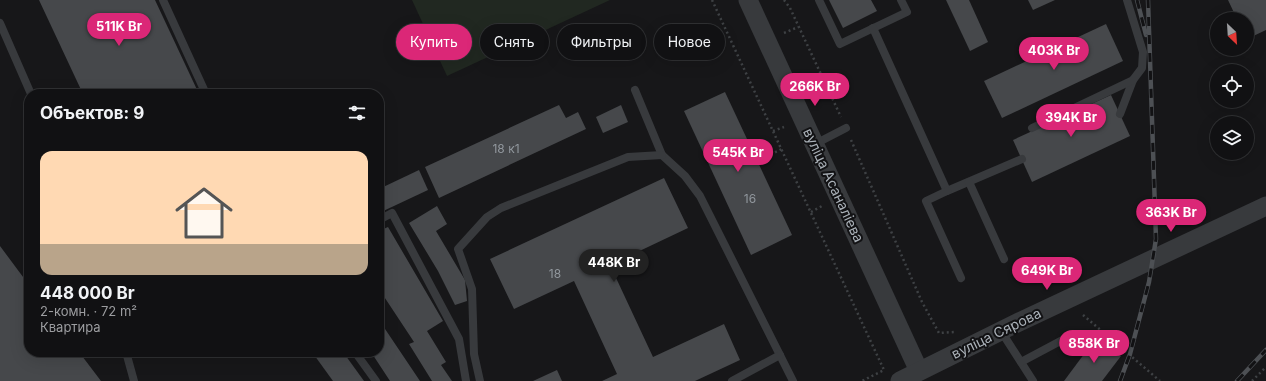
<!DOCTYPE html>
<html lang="ru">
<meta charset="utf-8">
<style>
:root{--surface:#111113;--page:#1e1f21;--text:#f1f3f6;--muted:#9c9da0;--line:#303133;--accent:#db2777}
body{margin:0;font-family:Inter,sans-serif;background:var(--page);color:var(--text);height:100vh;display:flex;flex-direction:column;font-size:15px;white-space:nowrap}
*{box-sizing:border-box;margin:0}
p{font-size:13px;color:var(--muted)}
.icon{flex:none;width:22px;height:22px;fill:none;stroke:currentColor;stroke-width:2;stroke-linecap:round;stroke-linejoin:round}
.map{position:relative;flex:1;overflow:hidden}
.panel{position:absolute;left:24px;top:89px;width:360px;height:268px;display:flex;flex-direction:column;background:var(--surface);border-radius:16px;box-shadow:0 4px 16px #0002,0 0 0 1px var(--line)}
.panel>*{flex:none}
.hud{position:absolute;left:396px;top:24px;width:380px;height:36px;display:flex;gap:8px}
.needle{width:26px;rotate:155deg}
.buttons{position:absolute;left:1210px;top:12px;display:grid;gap:8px}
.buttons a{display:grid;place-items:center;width:44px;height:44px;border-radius:50%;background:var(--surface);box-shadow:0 4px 16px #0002,0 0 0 1px var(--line);font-size:20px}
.price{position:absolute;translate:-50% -34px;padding:0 9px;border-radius:14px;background:var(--accent);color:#fff;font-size:13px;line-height:26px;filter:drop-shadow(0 1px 2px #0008)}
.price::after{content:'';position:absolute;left:50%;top:24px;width:12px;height:9px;margin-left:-6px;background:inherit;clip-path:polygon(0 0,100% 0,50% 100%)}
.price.on{background:#222;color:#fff}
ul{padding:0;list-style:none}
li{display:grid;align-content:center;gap:8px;height:212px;padding:0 16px}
li span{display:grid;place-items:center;height:124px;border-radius:12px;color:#555}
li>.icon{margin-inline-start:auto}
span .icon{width:72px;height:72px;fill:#fffc;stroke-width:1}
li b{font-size:17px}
h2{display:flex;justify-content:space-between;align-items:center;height:48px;padding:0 16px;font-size:17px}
.chip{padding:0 14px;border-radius:18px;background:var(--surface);box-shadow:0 4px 16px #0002,0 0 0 1px var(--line);font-size:14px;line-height:36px}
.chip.on{background:var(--accent);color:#fff}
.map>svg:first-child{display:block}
.green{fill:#212821}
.building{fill:#46484b}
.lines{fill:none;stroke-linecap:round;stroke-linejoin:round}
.path{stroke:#3e4144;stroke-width:2.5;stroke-dasharray:2 3;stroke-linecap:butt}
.service{stroke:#383a3d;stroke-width:8}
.tertiary{stroke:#383a3d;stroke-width:19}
.rail-casing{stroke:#4d5054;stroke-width:4.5}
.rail{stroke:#121214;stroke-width:3;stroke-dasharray:9;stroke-linecap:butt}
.labels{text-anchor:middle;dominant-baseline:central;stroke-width:4;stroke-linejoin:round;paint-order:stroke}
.number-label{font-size:12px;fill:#91979d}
.street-label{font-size:14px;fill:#aab1b8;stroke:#121214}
</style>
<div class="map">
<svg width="1266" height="381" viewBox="0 0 1266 381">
<rect width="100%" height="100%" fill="#171719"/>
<path class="green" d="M412 0H610L447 76Z"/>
<g class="building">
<path d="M39 0H155L199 94H83Z"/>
<path d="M829 0H871L877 11 843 28Z"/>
<path d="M946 0H969L988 42 970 51Z"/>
<path d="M1028 0H1055L1033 10Z"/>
<path d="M1228 0H1266V30L1247 39V19H1237Z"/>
<path d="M1106 24 1123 61 1002 118 984 81Z"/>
<path d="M725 92 792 235 751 255 684 111Z"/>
<path d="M1111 95 1130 136 1032 182 1013 140Z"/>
<path d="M559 105 566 118 578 112 586 129 439 198 425 167Z"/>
<path d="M621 105 628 122 603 133 596 117Z"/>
<path d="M419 170 428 190 379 213V189Z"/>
<path d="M664 178 688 228 610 265 653 357 724 324 740 360 695 381H602L617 374 574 281 514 309 490 259Z"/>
<path d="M437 206 447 224 436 231 465 280 467 301 455 305 438 271 409 223Z"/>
<path d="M388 227 443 321 427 331 446 362 441 365 452 381H432L409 344 414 342 379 289V231Z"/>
<path d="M0 246 29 285V352H79L101 381H0Z"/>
<path d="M379 320 420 381H390L371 352H379Z"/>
<path d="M1096 338 1121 356 1102 381H1064Z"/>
<path d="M312 352H343L364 381H333Z"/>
<path d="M557 370 562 381H533Z"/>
</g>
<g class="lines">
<g class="path">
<path d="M712 0 884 370 862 381"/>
<path d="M784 0 790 8 841 117"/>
<path d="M784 33 798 27"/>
<path d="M773 131 784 127"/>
<path d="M851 140 922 302 939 333 954 332"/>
<path d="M757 161 782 149"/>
<path d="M811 212 822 206"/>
<path d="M1083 315 1160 381"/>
<path d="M1252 381 1266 367"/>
</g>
<g class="service">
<path d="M163 0 206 94"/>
<path d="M819 0 840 44 907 12 901 0"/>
<path d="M0 23 31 94"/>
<path d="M873 28 947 191 1022 159"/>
<path d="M635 90 662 155 685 176 700 196 793 381"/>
<path d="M1120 114 1133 80"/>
<path d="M1032 128 1133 80 1142 68 1143 52 1127 0"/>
<path d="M815 144 846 128"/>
<path d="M969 182 1004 259"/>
<path d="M947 191 926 201 961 278"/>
<path d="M379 220 392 213 459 339 466 381"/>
<path d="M1001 331 1033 381"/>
<path d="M126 352 134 381"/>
<path d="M355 352 376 381"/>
<path d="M1021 362 1068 337"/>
<path d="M480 381 474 354 472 289 458 249 487 217 501 208 628 157 662 155"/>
<path d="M732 381 780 355"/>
</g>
<g class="tertiary">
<path d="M748 0 919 371"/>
<path d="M900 381 1019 322 1266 206"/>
</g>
<g class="rail-casing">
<g id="rail">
<path d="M1137 0 1146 35"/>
<path d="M1120 381 1130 354 1149 282 1156 239 1148 0"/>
<path d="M1237 381 1266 350"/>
</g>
</g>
<use href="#rail" class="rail"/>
</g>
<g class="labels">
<g class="number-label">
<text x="506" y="148">18 к1</text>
<text x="750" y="198">16</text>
<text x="555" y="273">18</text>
</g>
<g class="street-label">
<text transform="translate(834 185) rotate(65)">вуліца Асаналіева</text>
<text transform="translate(996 333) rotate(-26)">вуліца Сярова</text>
</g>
</g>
</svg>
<div class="buttons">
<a><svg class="needle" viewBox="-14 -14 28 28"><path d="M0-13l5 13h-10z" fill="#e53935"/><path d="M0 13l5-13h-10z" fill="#9c9da0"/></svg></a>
<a><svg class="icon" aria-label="locate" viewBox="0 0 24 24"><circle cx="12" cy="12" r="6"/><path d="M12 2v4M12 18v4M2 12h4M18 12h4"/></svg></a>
<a><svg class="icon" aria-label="layers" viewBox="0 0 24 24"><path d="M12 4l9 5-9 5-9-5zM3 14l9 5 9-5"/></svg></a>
</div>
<b class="price" style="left:119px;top:47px">511K Br</b>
<b class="price" style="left:1054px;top:71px">403K Br</b>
<b class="price" style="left:815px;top:107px">266K Br</b>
<b class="price" style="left:1071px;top:138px">394K Br</b>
<b class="price" style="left:738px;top:173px">545K Br</b>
<b class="price" style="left:1171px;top:233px">363K Br</b>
<b class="price on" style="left:614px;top:283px">448K Br</b>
<b class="price" style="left:1047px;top:291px">649K Br</b>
<b class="price" style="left:1094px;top:364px">858K Br</b>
<div class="hud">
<a class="chip on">Купить</a>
<a class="chip">Снять</a>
<a class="chip">Фильтры</a>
<a class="chip">Новое</a>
</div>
<section class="panel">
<h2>Объектов: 9<svg class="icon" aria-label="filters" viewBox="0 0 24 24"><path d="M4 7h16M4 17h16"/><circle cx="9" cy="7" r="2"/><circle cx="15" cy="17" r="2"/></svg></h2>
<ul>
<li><span style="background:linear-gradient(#ffd9b3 75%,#b9a48a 0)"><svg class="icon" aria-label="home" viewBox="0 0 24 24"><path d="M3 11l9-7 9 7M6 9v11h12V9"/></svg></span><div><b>448 000 Br</b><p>2-комн. · 72 m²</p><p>Квартира</p></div></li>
</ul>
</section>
</div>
